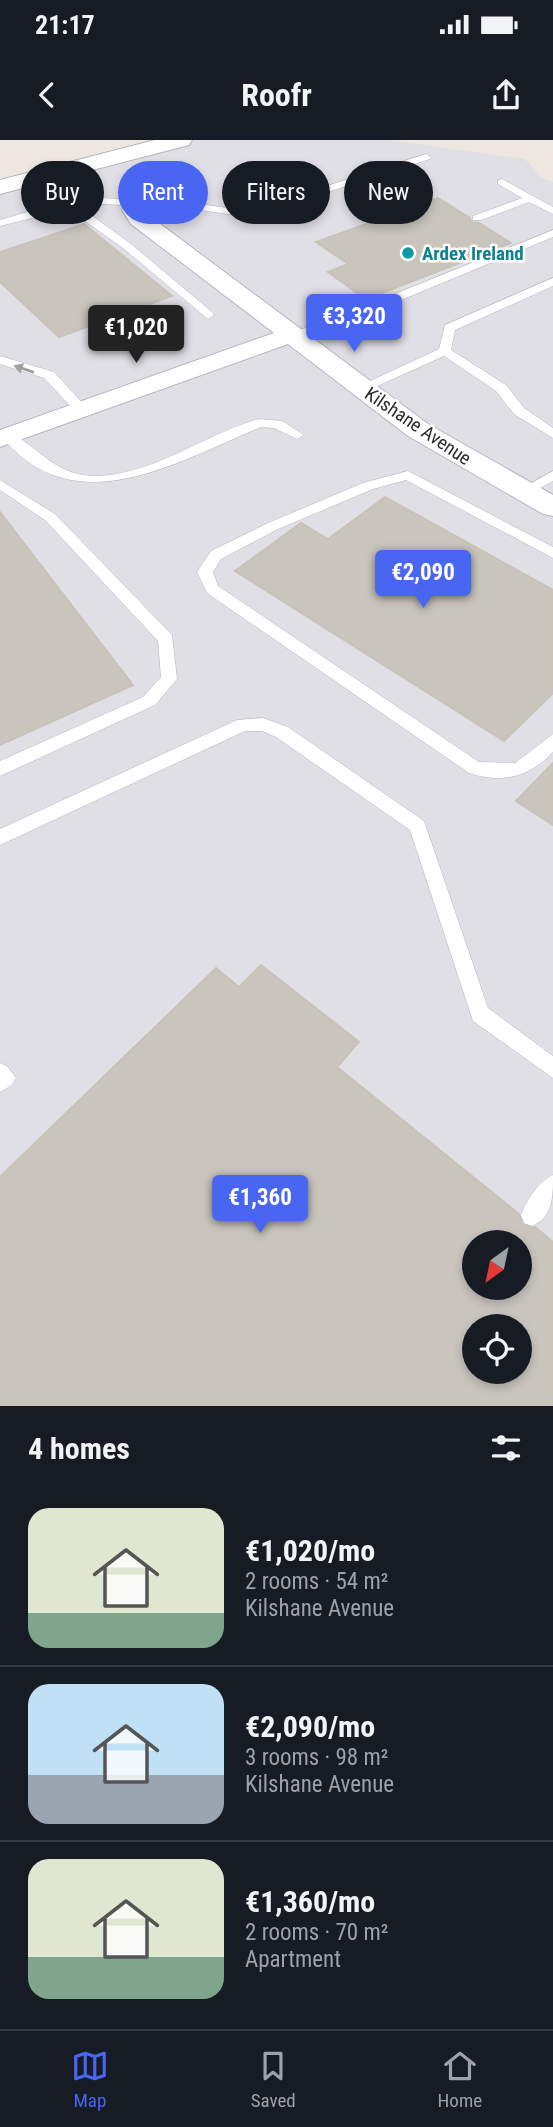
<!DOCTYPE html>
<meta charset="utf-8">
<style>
:root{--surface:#171b24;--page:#242831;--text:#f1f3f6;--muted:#9ea1a6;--line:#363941;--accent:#4866f1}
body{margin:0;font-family:"Roboto Condensed",sans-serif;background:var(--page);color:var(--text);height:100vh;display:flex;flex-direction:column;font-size:26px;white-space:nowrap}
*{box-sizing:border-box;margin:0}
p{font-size:23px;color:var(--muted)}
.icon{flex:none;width:38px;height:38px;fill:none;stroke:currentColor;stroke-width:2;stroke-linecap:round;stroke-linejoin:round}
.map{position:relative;height:1266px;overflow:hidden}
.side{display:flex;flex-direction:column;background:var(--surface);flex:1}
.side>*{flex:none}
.hud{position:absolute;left:21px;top:21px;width:511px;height:63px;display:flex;gap:14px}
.needle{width:46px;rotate:213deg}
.tools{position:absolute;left:462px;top:1090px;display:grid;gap:14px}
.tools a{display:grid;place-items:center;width:70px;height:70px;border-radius:50%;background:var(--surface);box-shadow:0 4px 10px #0003;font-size:35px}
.price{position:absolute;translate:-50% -60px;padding:0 16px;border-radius:7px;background:var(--accent);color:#fff;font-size:23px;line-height:46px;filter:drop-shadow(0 2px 4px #0008)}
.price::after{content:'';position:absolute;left:50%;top:42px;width:21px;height:16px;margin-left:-10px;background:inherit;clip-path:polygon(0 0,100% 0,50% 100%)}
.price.on{background:#222;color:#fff}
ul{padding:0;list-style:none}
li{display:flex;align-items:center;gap:21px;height:175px;padding:0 28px}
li+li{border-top:2px solid var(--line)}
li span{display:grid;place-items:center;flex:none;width:196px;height:140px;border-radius:21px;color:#555}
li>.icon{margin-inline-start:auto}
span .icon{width:84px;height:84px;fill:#fffc;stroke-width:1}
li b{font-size:30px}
h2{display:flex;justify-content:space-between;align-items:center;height:84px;padding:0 28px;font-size:30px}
.pill{padding:0 24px;border-radius:32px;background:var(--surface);box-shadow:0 4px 10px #0003;font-size:24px;line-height:63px}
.pill.on{background:var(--accent);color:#fff}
.status{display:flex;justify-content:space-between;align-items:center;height:49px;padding:0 35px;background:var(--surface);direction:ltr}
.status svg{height:19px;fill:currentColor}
header{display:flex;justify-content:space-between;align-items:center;height:91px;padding:0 28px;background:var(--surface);font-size:32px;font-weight:700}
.tab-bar{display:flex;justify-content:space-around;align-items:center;height:98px;border-top:2px solid var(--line);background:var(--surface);font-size:19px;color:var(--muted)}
.tab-bar a{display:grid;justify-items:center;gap:4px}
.tab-bar .on{color:var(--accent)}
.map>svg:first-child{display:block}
.industrial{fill:#e1dfe6;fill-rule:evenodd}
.building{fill:#c9c5bd;stroke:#c8c3b9;stroke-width:2;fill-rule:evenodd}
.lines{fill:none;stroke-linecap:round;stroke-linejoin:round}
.lane-casing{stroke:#b3b5bf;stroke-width:1}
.street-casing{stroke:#b3b5bf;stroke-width:2}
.secondary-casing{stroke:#b3b5bf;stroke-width:2}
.lane{fill:#fff;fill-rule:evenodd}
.street{fill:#fff;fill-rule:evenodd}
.secondary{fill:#fff;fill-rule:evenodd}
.oneway{fill:#a0a0a0}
.culture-dot{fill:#0f9aa8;stroke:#fff;stroke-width:2.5}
.labels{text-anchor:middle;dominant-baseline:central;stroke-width:5;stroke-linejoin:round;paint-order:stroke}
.far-culture-label{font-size:19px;font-weight:bold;fill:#0d838f;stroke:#fff;text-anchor:start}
.far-street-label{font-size:19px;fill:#2c2c2c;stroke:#fff}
</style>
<div class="status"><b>21:17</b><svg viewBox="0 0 49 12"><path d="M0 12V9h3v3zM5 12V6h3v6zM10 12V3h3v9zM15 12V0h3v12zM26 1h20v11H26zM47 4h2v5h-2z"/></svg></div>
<header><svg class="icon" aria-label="back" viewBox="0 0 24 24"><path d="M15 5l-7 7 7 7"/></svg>Roofr<svg class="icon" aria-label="share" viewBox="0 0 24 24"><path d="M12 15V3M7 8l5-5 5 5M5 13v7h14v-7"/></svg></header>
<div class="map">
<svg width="553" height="1266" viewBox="0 0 553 1266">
<rect width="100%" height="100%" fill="#ede7df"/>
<path class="industrial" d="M181 0H389L525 19 542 38 553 42V1266H0V47ZM474 1102H520V1148H474ZM474 1186H520V1232H474Z"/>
<g class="building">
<path d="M438 58 470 78 471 82 479 83 511 103 366 159 328 132 348 124 316 102Z"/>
<path d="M84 84 172 156 59 197 0 142V112Z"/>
<path d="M385 357 553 450V553L504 601 235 431 301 383 328 399Z"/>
<path d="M0 372 133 545 0 605Z"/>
<path d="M553 623V685L516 661Z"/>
<path d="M261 825 359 902 337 927 519 1074 523 1085 535 1087 553 1102V1266H0V1037L216 828 239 847ZM474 1102H520V1148H474ZM474 1186H520V1232H474Z"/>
</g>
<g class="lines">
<g class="lane-casing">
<g id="lane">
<path d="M426 14 431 17 430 19 250 77 185 68 100 64 80 67 131 104 212 172 214 175 208 179 123 108 68 69 0 86V80L51 65 100 58 185 62 249 71Z"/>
<path d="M502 39 553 67V74L529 62 481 80H473V76L522 58 498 44V40Z"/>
<path d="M553 90V97L341 185 290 199 284 195 333 179Z"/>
<path d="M553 138V146L455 190 451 210 506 245 524 268 553 288V298L514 274 496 251 444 216 366 251H356L355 248 439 209 445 185Z"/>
<path d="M0 216 54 232 89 270 87 273H77L44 238 0 224Z"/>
<path d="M259 279 282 281 304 295 297 299 274 288 261 287C177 322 74 386 1 296L3 293C8 292 9 291 13 294 41 310 55 334 92 336 152 337 204 294 259 279Z"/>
<path d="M408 331 553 407V418L406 340 373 349 278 389 221 419 213 432 218 446 479 622 515 623 553 594V612C529 637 503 644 469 633L207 453 197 432 211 411 268 383 363 343Z"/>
<path d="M553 331V341L523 357 516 352Z"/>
<path d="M0 340 55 374 172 495 177 539 155 565 0 636V621L143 557 161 537 158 501 45 380 0 350Z"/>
<path d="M263 578 288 587 424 681 488 868 553 916V938L473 881 410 690 276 597 262 591H245L0 705V689L237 580Z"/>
<path d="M0 923 7 926 16 938 12 945 0 952Z"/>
<path d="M553 1035C553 1056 553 1077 532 1086L524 1083 521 1075C526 1061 539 1041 553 1035Z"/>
</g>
</g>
<g class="street-casing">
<path id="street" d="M134 56 145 62 147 74 428 284 553 355V376L543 374 408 296 288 204 0 307V290L274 193 131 84 122 70 126 57Z"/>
</g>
<g class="secondary-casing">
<path id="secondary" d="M155 0H192L189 5 0 54V40Z"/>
</g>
<use href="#lane" class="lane"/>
<use href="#street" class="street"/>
<use href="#secondary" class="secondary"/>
</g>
<defs><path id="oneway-solid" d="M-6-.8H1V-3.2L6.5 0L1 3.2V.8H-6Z" transform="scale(1.75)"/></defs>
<use class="oneway" href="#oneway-solid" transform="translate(24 229) rotate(-161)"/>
<circle class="culture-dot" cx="408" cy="113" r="7"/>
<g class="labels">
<g class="far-culture-label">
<text x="422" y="113">Ardex Ireland</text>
</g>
<g class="far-street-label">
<text transform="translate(418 286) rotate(34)">Kilshane Avenue</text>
</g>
</g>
</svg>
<div class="tools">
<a><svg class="needle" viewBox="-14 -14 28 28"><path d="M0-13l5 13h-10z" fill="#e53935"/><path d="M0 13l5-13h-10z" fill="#9ea1a6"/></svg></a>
<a><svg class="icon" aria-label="locate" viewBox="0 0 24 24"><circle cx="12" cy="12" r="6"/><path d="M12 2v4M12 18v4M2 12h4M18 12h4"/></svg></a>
</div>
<b class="price" style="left:354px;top:214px">€3,320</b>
<b class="price on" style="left:136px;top:225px">€1,020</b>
<b class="price" style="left:423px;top:470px">€2,090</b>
<b class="price" style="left:260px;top:1095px">€1,360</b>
<div class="hud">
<a class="pill">Buy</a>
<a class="pill on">Rent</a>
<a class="pill">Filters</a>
<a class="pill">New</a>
</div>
</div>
<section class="side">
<h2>4 homes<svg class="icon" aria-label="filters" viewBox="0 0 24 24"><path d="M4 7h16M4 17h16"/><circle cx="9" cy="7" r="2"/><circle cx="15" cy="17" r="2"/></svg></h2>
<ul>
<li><span style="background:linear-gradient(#dfe7d0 75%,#7fa58c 0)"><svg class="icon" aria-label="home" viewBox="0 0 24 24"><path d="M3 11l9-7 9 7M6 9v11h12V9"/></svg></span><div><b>€1,020/mo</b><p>2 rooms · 54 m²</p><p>Kilshane Avenue</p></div></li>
<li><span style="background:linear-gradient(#bfe0f5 65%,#9aa5b1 0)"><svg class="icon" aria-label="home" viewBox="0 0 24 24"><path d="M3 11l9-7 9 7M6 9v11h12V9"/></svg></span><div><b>€2,090/mo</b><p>3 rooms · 98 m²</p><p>Kilshane Avenue</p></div></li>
<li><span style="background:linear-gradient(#dfe7d0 70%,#7fa58c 0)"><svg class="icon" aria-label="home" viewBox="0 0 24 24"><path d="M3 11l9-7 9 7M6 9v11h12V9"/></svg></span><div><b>€1,360/mo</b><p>2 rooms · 70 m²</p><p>Apartment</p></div></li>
</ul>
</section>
<nav class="tab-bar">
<a class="on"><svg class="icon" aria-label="map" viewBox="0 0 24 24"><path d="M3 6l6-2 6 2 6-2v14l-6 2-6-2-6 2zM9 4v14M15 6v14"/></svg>Map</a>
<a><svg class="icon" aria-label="saved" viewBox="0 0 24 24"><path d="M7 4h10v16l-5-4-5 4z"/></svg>Saved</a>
<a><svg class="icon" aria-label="home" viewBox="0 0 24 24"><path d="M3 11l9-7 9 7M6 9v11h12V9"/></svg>Home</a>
</nav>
